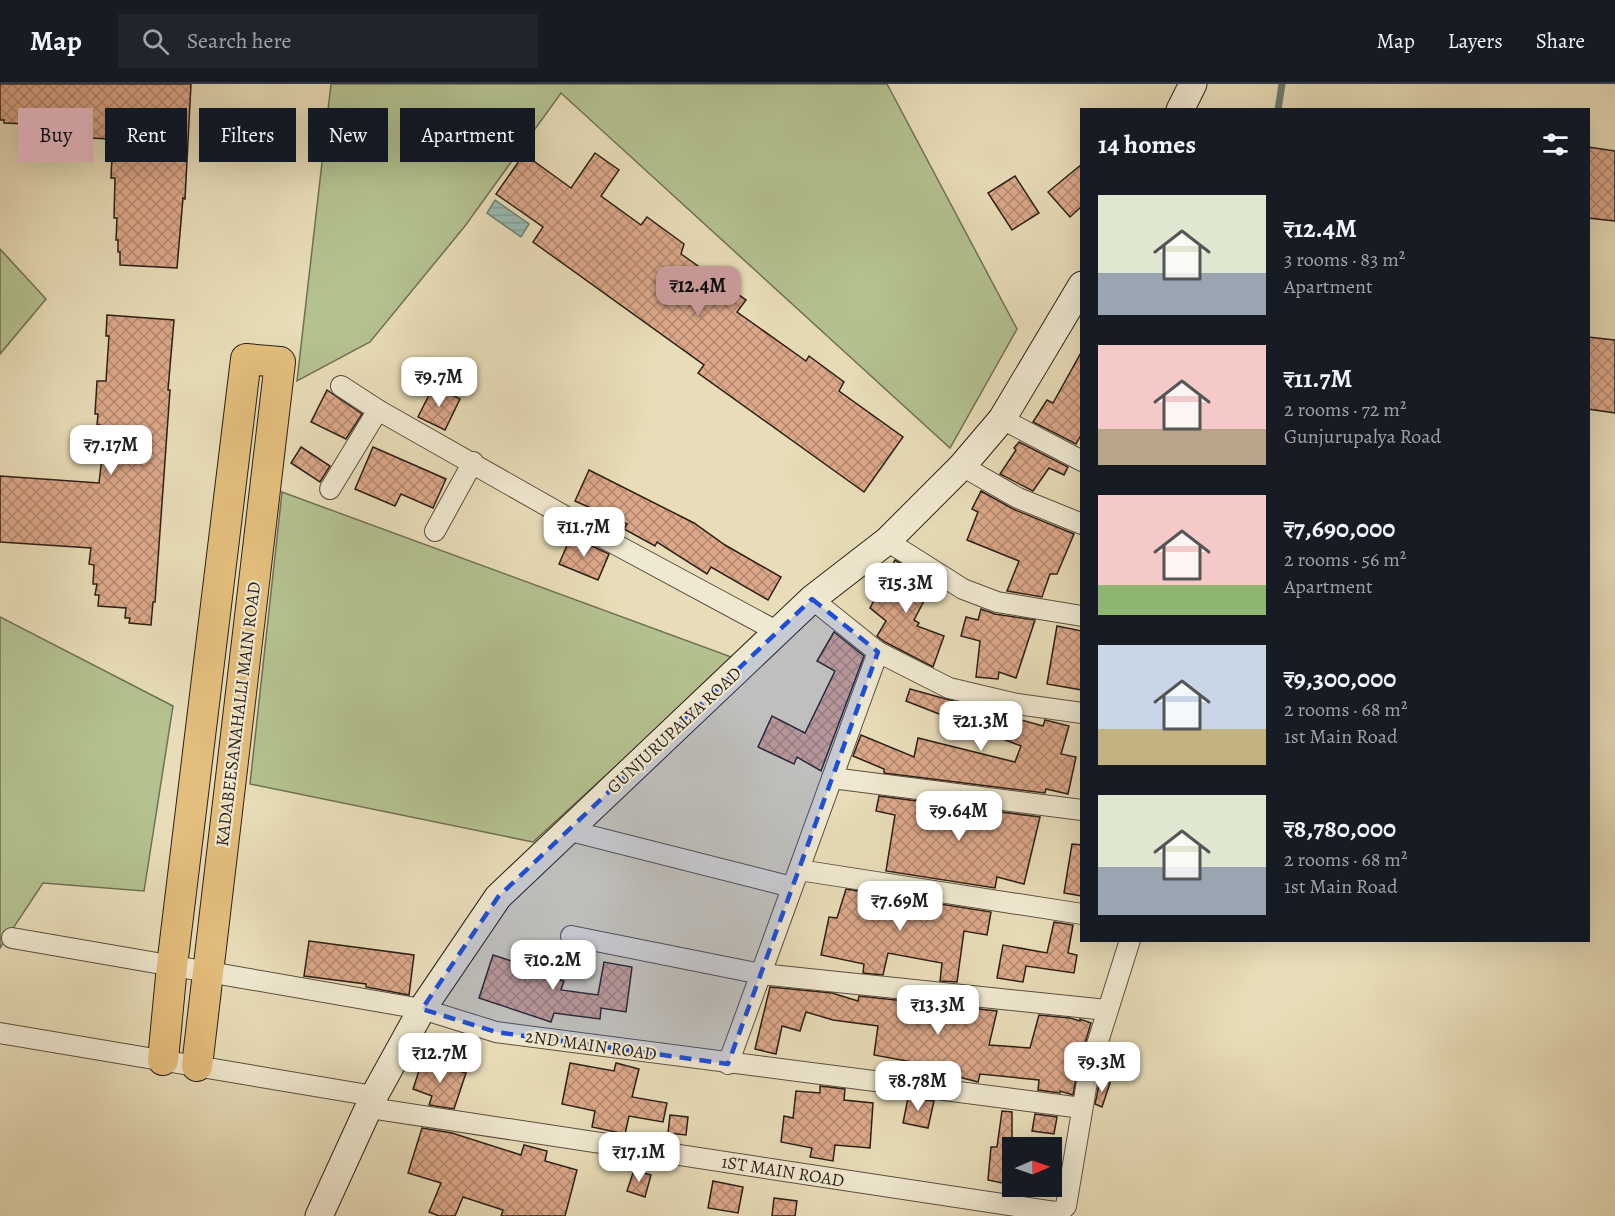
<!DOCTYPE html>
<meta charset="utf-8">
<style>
:root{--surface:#171b24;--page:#20242c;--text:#f1f3f6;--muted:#9ea1a6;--line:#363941;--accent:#c59692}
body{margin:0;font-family:Alegreya,serif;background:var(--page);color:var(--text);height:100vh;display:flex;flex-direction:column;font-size:22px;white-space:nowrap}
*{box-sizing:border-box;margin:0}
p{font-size:20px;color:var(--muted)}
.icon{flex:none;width:33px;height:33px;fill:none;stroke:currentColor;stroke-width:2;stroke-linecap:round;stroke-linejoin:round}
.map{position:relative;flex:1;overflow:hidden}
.details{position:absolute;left:1080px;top:24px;width:510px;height:834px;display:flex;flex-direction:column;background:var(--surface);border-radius:0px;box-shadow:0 6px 24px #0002}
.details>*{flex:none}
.hud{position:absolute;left:18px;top:24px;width:570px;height:54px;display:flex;gap:12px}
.needle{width:39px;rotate:88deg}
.fabs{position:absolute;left:1002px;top:1053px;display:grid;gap:12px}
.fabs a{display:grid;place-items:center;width:60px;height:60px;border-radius:0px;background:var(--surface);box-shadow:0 6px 24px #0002;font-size:30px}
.price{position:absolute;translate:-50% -51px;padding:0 14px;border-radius:12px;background:#fff;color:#222;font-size:20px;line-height:39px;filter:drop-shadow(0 2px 3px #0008)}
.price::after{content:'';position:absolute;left:50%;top:36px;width:18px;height:14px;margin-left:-9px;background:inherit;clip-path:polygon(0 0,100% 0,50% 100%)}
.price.on{background:var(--accent);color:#111}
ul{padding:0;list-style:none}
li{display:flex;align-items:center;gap:18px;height:150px;padding:0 18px}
li span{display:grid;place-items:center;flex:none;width:168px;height:120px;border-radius:0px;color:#555}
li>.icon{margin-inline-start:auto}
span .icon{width:72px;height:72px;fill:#fffc;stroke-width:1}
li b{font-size:26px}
h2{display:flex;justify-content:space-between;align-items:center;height:72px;padding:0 18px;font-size:26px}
.chip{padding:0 21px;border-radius:0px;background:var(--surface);box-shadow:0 6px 24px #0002;font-size:21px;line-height:54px}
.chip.on{background:var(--accent);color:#111}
header{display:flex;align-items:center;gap:36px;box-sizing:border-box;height:84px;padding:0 30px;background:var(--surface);border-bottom:2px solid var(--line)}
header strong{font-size:28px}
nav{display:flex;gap:33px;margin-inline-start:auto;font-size:21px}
.search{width:420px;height:54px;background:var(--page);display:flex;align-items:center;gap:15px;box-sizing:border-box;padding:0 21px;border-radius:0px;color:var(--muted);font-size:22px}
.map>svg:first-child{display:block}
.grass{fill:#b4c290;stroke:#707054;stroke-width:1.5}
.water{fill:url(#water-rules);stroke:#6d7d75;stroke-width:1.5}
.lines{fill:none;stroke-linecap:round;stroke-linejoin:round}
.stream{stroke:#6d7d75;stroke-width:7}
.building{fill:url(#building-cross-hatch);stroke:#2c1f19;stroke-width:1.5}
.street-casing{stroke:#5b4e41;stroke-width:22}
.secondary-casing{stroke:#2c1f19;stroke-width:29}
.primary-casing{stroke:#2c1f19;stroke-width:32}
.street{stroke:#f0e9d1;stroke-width:20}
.secondary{stroke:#f0e9d1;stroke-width:27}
.primary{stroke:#e4be7c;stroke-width:30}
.marked{fill:#1d4ed8;fill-opacity:0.2;stroke:#1d4ed8;stroke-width:4.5;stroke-dasharray:12 8;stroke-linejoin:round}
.labels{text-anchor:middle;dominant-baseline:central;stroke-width:4.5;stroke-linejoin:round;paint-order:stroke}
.street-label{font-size:18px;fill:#2c1f19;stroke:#f0e9d1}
</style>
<header>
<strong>Map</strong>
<div class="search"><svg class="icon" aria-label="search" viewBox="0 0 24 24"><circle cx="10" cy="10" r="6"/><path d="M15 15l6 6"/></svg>Search here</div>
<nav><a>Map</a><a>Layers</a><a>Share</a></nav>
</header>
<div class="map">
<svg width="1615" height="1132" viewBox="0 0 1615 1132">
<defs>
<pattern id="water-rules" width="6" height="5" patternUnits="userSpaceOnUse" patternTransform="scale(1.5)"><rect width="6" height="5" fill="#98bbb3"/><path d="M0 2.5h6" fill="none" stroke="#83a099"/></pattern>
<pattern id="building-cross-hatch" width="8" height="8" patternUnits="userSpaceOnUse" patternTransform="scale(1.5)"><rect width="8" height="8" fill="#dca889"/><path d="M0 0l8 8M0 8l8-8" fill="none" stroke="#b3886f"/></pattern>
</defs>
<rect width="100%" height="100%" fill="#e8ddb8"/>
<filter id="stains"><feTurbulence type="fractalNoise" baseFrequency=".00333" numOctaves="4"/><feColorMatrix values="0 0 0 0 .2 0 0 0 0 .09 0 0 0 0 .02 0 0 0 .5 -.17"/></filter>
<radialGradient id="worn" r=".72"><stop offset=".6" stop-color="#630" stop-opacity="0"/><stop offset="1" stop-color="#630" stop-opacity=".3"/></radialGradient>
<g class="grass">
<path d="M331 0H887L1017 245 950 364 561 9 465 142 370 258 297 297Z"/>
<path d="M0 165 46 215 0 270Z"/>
<path d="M282 408 734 574 533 758 250 700Z"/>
<path d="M0 533 173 622 144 807 43 799 0 864Z"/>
</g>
<path class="water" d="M495 116 529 140 521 153 487 129Z"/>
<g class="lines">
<path class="stream" d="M1278 26 1282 0"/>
</g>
<g class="building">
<path d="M0 0H191L185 115 183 114 177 184 120 181V168H118V156H116L117 134H114L115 94H111L112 73H108L109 55 53 52V46L26 44V40L4 39V36H0Z"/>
<path d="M1588 63 1615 67V137L1588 134Z"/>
<path d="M595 69 619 86 601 112 641 141 647 133 684 160 681 170 746 216 737 228 806 277 809 272 844 298 839 307 903 353 864 408 698 289 704 281 533 158 543 143 496 110 524 70 571 104Z"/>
<path d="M1082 80V122L1070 133 1048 108Z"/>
<path d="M1015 92 1039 129 1012 146 988 109Z"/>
<path d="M107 231 174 236 168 306H170L155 518H153L151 541 129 539 130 534H125L126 524 98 522 99 511H95L97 500H93L94 481 89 480 91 464 0 458V392L99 399 103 364H98L100 341H97L98 330H95L97 297H106L109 252H106Z"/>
<path d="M1588 253 1615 256V329L1588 325Z"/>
<path d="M1082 267V349L1076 360 1033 338 1047 316 1053 319Z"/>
<path d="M434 301 460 315 445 346 418 333Z"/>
<path d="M327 306 362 330 346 355 311 338Z"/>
<path d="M1019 358 1068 383 1064 391 1049 384 1033 407 1000 390 1016 366 1014 364Z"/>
<path d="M301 363 330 382 320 398 291 379Z"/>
<path d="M373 363 446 395 433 424 401 410 395 422 355 405Z"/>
<path d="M589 386 694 439 725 461 781 493 768 516 711 483 707 490 657 458 655 462 624 445 627 440 575 417Z"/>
<path d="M981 407 1013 425 1074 450 1057 490H1050L1042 513 1007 507 1019 477 967 456 978 428 972 425Z"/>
<path d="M571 452 609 470 598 496 559 480Z"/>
<path d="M895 476 933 500 914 536 919 539 917 542 944 552 933 583 885 558 877 552 886 537 870 524Z"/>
<path d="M981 525 995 530 1035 536 1016 594 999 588 998 595 976 593 980 557 961 552 966 533 978 536Z"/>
<path d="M1057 542 1082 547V606L1047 600Z"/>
<path d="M834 548 864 572 821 687 797 673 794 680 758 663 772 632 805 649 835 587 817 577Z"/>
<path d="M910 605 1043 642 1045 636 1069 642 1061 670 1076 673 1068 710 1046 705 1045 709 884 689V685L853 672 861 651 914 673 918 654 1015 678 1021 662 906 617Z"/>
<path d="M879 712 1040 733 1024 800 997 793 995 804 886 787 895 731 876 727Z"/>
<path d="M1072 760 1082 761V812L1064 809Z"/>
<path d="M846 805 991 828 987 851 964 847 957 898 940 897 942 879 888 869 883 891 863 889 864 880 821 871 829 833 837 834Z"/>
<path d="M1054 838 1073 841 1068 869 1077 871 1074 889 1026 882 1023 898 997 894 1003 861 1047 869Z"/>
<path d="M309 857 414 871 409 911 366 903V900L304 892Z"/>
<path d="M493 871 542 887 541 890 564 897 561 906 598 911 604 878 632 883 626 928 601 924 600 935 554 929 551 938 479 914Z"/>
<path d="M770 903 832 909 858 917 859 912 997 927 989 961 1030 964 1039 931 1070 934 1080 937V935L1091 939 1078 983 1073 1011 1060 1007V1009L1038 1006 1039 996 980 990 978 998 959 993 961 987 874 971 878 942 833 936 806 928 800 947 782 942 776 970 755 965Z"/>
<path d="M423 975 466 989 454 1025 429 1021 432 1012 413 1005Z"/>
<path d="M570 979 614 987 616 979 639 985 632 1013 667 1019 663 1038 629 1032 625 1050 592 1043 595 1027 562 1020Z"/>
<path d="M1100 996 1110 999 1102 1023 1095 1020Z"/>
<path d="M820 1002 845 1005 844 1016 873 1019 870 1064 835 1061 833 1077 810 1073 812 1064 781 1058 784 1032 793 1034 796 1007 820 1009Z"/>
<path d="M908 1014 934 1017 928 1044 903 1039Z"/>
<path d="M1002 1027 1012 1028V1101L988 1096 991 1063H997Z"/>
<path d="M1035 1030 1057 1033 1054 1050 1032 1047Z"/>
<path d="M670 1031 688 1033 686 1051 668 1049Z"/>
<path d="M422 1044 452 1049 521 1071 524 1061 547 1067 545 1077 577 1086 565 1132H501L503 1126 463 1113 455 1132H439L429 1128 441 1099 408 1089Z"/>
<path d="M634 1086 651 1091 645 1113 627 1107Z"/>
<path d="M713 1097 743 1103 738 1129 708 1124Z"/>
<path d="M774 1114 797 1117 795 1132H772Z"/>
</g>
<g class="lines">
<g class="street-casing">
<g id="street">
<path d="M341 302 378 326 600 452 778 548"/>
<path d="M1002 335 1082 377"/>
<path d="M962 382 1018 414 1082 440"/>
<path d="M330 405 378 326"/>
<path d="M435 447 473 378"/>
<path d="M887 457 963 505 997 518 1082 532"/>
<path d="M812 515 878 568 949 604 1017 620 1082 629"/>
<path d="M832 694 1082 726"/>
<path d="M567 746 792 803"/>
<path d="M799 786 1082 830"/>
<path d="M571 852 761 890 1107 926"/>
<path d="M12 854 422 925 496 948 1082 1024"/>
<path d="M0 949 374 1012"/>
<path d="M728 980 878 568"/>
<path d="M370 1024 1055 1128 1062 1126 1066 1122 1089 986 1130 856"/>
</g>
</g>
<g class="secondary-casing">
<g id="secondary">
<path d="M1180 26 1193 0"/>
<path d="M319 1132 374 1012 422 925 498 813 812 515 887 457 962 382 1002 335 1082 201"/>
</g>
</g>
<g class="primary-casing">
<path id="primary" d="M163 976 172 882 246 275 280 278 197 982"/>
</g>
<use href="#street" class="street"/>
<use href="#secondary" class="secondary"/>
<use href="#primary" class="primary"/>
</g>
<path class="marked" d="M812 515 878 568 728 980 496 948 422 925 498 813Z"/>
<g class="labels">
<g class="street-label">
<text transform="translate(238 630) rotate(-83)">KADABEESANAHALLI MAIN ROAD</text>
<text transform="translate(674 646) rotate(-43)">GUNJURUPALYA ROAD</text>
<text transform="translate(591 961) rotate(8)">2ND MAIN ROAD</text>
<text transform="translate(783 1087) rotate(9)">1ST MAIN ROAD</text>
</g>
</g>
<rect width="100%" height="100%" filter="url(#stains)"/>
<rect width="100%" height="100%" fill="url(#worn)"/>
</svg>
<div class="fabs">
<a><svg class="needle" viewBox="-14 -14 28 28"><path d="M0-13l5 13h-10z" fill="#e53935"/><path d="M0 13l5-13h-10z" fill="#9ea1a6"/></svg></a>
</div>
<b class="price on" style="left:698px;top:233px">₹12.4M</b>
<b class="price" style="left:439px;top:324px">₹9.7M</b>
<b class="price" style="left:111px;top:392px">₹7.17M</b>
<b class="price" style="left:584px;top:474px">₹11.7M</b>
<b class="price" style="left:906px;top:530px">₹15.3M</b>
<b class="price" style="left:981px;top:668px">₹21.3M</b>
<b class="price" style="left:959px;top:758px">₹9.64M</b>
<b class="price" style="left:900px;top:848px">₹7.69M</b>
<b class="price" style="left:553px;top:907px">₹10.2M</b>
<b class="price" style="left:938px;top:952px">₹13.3M</b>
<b class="price" style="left:440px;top:1000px">₹12.7M</b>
<b class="price" style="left:1102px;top:1009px">₹9.3M</b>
<b class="price" style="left:918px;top:1028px">₹8.78M</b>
<b class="price" style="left:639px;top:1099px">₹17.1M</b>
<div class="hud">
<a class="chip on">Buy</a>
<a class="chip">Rent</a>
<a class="chip">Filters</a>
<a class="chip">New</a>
<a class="chip">Apartment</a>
</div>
<section class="details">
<h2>14 homes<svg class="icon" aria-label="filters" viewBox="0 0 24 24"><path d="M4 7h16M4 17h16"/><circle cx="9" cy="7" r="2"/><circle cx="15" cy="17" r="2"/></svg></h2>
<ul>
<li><span style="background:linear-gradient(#dfe7d0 65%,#9aa5b1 0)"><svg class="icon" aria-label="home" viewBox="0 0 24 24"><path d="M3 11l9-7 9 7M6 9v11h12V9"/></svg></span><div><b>₹12.4M</b><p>3 rooms · 83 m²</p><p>Apartment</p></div></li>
<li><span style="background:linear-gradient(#f6c9c9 70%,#b9a48a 0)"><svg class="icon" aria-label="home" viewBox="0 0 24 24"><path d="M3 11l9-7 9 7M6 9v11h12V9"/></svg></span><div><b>₹11.7M</b><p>2 rooms · 72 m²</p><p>Gunjurupalya Road</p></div></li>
<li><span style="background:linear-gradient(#f6c9c9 75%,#8fb573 0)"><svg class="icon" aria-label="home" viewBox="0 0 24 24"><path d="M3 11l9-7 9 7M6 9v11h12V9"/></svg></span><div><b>₹7,690,000</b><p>2 rooms · 56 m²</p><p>Apartment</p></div></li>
<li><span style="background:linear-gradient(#c9d6e8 70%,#c2b280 0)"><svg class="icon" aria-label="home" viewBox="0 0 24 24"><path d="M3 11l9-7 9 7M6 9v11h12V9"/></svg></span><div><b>₹9,300,000</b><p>2 rooms · 68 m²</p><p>1st Main Road</p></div></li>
<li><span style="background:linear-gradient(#dfe7d0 60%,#9aa5b1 0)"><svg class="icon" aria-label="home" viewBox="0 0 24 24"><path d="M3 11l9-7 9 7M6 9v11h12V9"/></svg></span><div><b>₹8,780,000</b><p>2 rooms · 68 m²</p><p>1st Main Road</p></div></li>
</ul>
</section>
</div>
